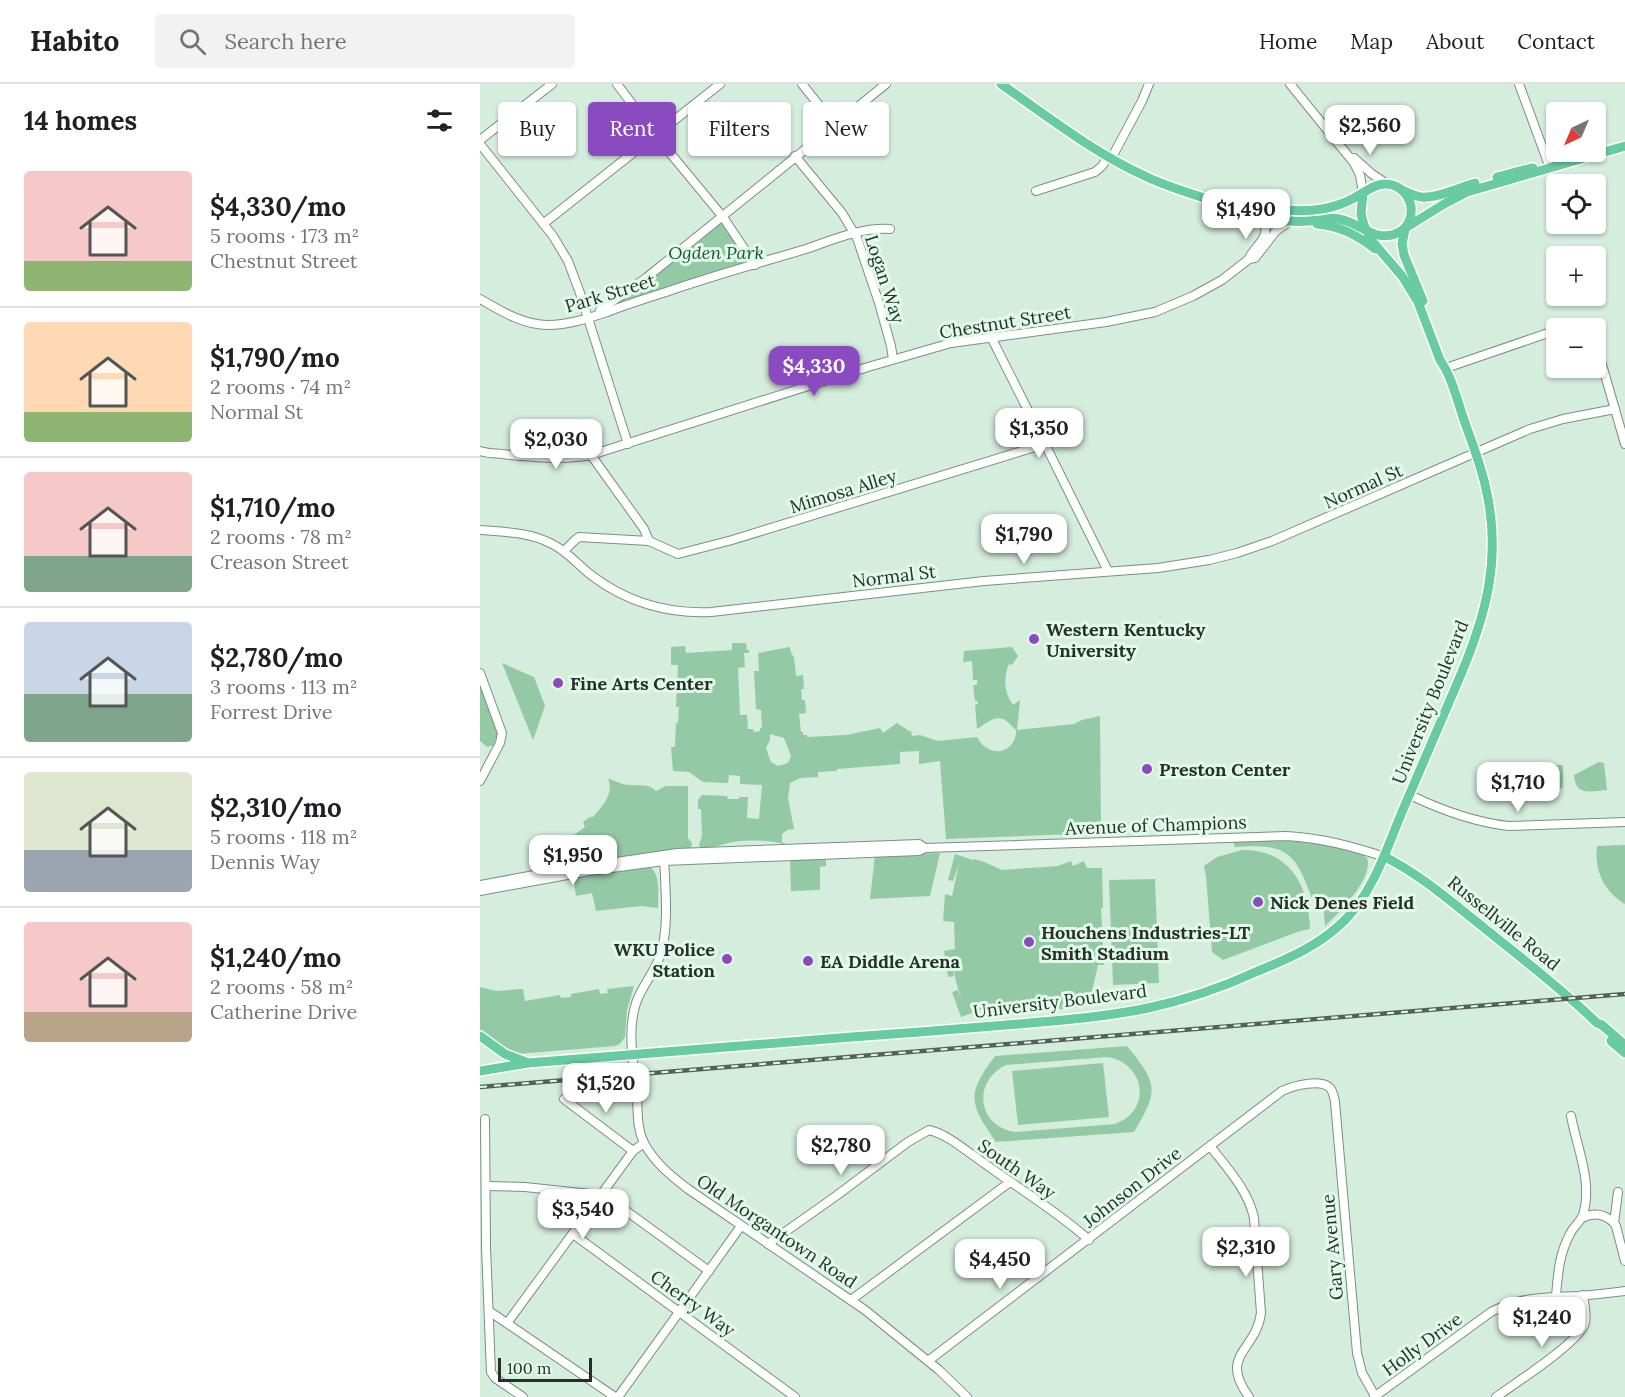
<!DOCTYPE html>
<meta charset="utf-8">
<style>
:root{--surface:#fff;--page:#f2f2f2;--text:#202124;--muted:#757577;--line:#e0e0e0;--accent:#8a4bc1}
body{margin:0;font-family:Lora,serif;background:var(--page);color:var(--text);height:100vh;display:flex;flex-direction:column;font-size:22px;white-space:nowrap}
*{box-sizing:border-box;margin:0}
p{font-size:20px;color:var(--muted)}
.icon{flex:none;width:33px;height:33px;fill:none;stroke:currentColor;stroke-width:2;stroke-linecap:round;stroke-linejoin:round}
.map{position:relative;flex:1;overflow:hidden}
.drawer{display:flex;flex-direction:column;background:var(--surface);width:480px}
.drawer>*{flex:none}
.hud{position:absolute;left:18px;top:18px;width:570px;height:54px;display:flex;gap:12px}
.needle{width:39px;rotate:224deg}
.controls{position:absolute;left:1066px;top:18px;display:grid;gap:12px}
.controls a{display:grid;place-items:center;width:60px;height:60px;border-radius:6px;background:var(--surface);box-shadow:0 2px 4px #0004;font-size:30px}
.scale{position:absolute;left:18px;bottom:15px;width:94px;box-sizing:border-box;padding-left:6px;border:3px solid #262f29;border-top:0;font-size:16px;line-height:21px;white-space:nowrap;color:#262f29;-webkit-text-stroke:4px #e2faea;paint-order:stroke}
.price{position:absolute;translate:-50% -51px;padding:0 14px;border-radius:12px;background:#fff;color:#222;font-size:20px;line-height:39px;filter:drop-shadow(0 2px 3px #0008)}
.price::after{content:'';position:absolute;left:50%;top:36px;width:18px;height:14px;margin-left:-9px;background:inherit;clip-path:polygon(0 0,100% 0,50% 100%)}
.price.current{background:var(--accent);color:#fff}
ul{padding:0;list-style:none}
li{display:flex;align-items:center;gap:18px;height:150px;padding:0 24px}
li+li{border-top:2px solid var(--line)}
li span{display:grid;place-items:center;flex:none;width:168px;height:120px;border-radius:6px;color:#555}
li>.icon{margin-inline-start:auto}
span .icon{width:72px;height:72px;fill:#fffc;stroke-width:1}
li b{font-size:26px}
h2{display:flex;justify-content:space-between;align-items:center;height:72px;padding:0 24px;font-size:26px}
.tag{padding:0 21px;border-radius:6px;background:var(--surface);box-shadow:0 2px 4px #0004;font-size:21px;line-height:54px}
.tag.current{background:var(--accent);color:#fff}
header{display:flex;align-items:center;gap:36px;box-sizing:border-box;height:84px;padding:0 30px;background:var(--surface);border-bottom:2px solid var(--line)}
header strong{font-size:28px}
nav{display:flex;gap:33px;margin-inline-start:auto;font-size:21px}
.search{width:420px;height:54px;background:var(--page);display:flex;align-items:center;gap:15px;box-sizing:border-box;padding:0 21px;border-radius:6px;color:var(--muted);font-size:22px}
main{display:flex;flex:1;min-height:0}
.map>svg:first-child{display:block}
.green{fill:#94c9a6;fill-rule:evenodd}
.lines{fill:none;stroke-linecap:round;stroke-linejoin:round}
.minor-casing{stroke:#7a9081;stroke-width:10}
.major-casing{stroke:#fff;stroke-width:12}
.minor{stroke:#fff;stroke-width:8}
.major{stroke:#68cba1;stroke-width:9}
.rail-casing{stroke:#546158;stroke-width:4.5}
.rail{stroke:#e2faea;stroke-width:2;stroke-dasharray:7;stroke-linecap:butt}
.poi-dot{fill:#8a4bc1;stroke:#e2faea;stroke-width:2}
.labels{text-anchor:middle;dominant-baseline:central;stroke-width:6;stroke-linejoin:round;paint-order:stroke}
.park-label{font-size:18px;font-style:italic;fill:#1a5736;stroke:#e2faea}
.street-label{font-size:18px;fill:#262f29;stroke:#e2faea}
.poi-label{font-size:18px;font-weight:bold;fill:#262f29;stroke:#e2faea;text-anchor:start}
</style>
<header>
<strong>Habito</strong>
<div class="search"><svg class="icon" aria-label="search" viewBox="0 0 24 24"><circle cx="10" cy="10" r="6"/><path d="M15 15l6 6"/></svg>Search here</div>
<nav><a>Home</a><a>Map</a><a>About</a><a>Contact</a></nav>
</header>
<main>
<section class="drawer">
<h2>14 homes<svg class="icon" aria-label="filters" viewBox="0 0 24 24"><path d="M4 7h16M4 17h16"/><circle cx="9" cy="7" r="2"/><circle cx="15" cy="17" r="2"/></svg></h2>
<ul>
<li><span style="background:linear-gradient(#f6c9c9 75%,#8fb573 0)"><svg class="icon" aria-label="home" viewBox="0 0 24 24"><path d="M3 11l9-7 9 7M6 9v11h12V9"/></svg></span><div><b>$4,330/mo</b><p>5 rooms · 173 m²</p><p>Chestnut Street</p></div></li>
<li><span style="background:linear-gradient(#ffd9b3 75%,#8fb573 0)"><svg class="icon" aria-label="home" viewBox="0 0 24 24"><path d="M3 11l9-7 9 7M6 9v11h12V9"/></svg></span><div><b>$1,790/mo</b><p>2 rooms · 74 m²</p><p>Normal St</p></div></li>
<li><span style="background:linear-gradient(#f6c9c9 70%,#7fa58c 0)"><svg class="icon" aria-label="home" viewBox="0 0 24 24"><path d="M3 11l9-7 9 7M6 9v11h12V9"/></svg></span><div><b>$1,710/mo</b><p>2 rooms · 78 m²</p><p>Creason Street</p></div></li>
<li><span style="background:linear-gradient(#c9d6e8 60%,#7fa58c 0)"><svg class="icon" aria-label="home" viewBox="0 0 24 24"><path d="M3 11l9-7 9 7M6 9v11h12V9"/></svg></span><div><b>$2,780/mo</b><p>3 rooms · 113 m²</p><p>Forrest Drive</p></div></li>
<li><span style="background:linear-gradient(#dfe7d0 65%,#9aa5b1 0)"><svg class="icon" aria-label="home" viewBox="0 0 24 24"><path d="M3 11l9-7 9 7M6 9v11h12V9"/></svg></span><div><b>$2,310/mo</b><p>5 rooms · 118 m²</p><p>Dennis Way</p></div></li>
<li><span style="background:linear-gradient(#f6c9c9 75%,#b9a48a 0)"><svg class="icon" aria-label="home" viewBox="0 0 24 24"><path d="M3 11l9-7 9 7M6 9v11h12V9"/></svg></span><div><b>$1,240/mo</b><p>2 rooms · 58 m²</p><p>Catherine Drive</p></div></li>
</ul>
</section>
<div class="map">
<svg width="1145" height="1313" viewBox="0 0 1145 1313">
<rect width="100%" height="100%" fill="#d5eddc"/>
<g class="green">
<path d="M241 137 269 179 130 225Z"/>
<path d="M252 559H266L267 566H269V569H264L265 583 258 584 260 631H267L268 645H273L274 648 280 647V644H282L281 626 276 625 274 587H279L278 569 310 563 311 569 314 573 316 592 323 591 324 605H321L322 616H325L326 629 319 630 321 648H323V651H327V653L366 651 400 644 403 649 417 639 429 647H431L432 652 440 651 458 657 497 653C500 657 502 662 507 664 521 673 537 662 536 646 532 643 530 639 525 636 515 630 505 640 497 645L495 621 498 620 497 617H495L493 601H497V596H493L492 577 483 578 484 567 532 563 538 572 532 581 529 580C523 595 524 608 533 621L540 616 537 646 594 640 602 636 620 632 621 749 466 755 460 677 439 680V667L420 668V680L357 685V687L338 688V693L320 694 310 699 308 714 314 745 307 746 302 750V758L307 761C293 756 264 755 249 759 239 761 231 765 221 766L219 761 222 752 221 725H218V716L222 711 247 712 248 715H259V713H268L267 734 279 735 282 701 260 700V692L249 691 248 699 223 698 209 688 193 687 191 663H195L196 639H198L199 623H196L198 581H191V563L205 562 206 569 252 566ZM290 650 304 654 311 672 308 679 298 682 291 678 286 664 290 656Z"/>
<path d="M22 579 54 593 65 622 53 656Z"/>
<path d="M0 602 4 605 18 647 14 661 7 663 0 657Z"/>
<path d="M1119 678 1124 679 1127 706C1110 707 1096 713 1094 691Z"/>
<path d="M1067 681H1083V704L1067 705Z"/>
<path d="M128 694C132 696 137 698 143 700 155 703 167 698 176 707L186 702H208V754L212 759 211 766 73 785 69 779 70 775 75 767 78 768 87 756 105 743 103 738 110 733H113C123 721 134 711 128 694Z"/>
<path d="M791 756C813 757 870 759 887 774 894 794 859 829 845 842L843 818 834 819C815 770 811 759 755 763L753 758Z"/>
<path d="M1145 761V820C1124 808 1114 786 1117 762Z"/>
<path d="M762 766C810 765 829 802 830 845L820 847 743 876 732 868 726 793 724 782 737 773Z"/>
<path d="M460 769 450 812 390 815 395 771Z"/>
<path d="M475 770 493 776 494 775 501 777V779L502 777 522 786 578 782 591 777 593 782 604 777 607 784H622L623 824H621L624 881H618L610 916 602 914 601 916 605 917 604 923 587 925 508 927 507 924 481 933 472 908 478 906 484 923 476 898 472 874 474 892 468 893 464 867 475 865 474 838 463 837 465 810 472 812 479 780 473 797 468 796Z"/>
<path d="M346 773V782L340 783V806L311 807 310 775Z"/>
<path d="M170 783C181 791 178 811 178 824L161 822 116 827 112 809 96 812 93 793Z"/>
<path d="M675 795 679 899 633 901 629 796Z"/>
<path d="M154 902 147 926 145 953 140 960 135 962 37 970 30 967 0 947V903L16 907 43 905 45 917 80 911 81 914 91 913V910L119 905 120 910 128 909 127 905Z"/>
<path d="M647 962C678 1000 679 1006 654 1048L516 1058C489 1019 486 1011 515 972ZM627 973C666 979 672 1027 635 1040L535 1048C497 1042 492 997 526 981Z"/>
<path d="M623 979 629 1033 538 1041 532 987Z"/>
</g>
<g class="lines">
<g class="minor-casing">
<g id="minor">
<path d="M137 0 176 52 243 133 275 181"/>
<path d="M322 0 355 41"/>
<path d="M810 0 874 79 880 91 883 109"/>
<path d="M1039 0 1070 84"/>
<path d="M0 56 72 0"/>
<path d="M0 60 73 152 88 177 100 209 148 360"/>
<path d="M315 72 362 129 377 154 399 219 411 262 413 275"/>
<path d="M874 74 892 90 907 100"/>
<path d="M631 75 662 17 669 0"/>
<path d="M556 107 615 88 622 82 628 73"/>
<path d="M63 140 240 0"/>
<path d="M769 174C777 159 795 151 779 132"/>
<path d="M0 215C21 227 43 241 68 241 90 241 109 234 130 227 148 220 167 214 186 208 232 192 279 179 326 165 352 156 382 143 410 145"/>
<path d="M120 226 166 194 406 0"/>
<path d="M1083 244 1104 240 1110 244"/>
<path d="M511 253 565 360 628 487"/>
<path d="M1116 260 1145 360"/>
<path d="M966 284 1077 246"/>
<path d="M0 367C10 370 19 369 29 371 56 373 84 376 111 371L388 283 471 259 626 238 675 228 713 212 742 196 769 175 775 174 796 147 810 137"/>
<path d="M111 371 164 445 169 457"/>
<path d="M0 446C24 448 50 448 72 460 87 467 98 481 111 491 146 518 188 530 231 528L504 497 678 484 729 476 757 469 792 457 1050 345 1083 335 1135 325"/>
<path d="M84 467 95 456 99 453 169 457 198 470 252 456 565 360"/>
<path d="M0 589 22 649 20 659 0 697"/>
<path d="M930 711C961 726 994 738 1028 742L1145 738"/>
<path d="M184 771C185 802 189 836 182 866 177 886 162 901 156 919 146 950 155 984 157 1015 158 1030 157 1045 164 1059 174 1078 191 1092 208 1105L385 1226 459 1286 487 1313"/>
<path d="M103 783 197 769 439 760 445 764"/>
<path d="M0 801 92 784"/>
<path d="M0 807 109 787 184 777 439 767 445 764 806 752C842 754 871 762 905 773"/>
<path d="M84 1015 153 1067"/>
<path d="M5 1035 6 1163 11 1288 15 1294 43 1313"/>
<path d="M730 1062C747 1084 768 1106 774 1134L781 1229C776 1268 738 1270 769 1313"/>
<path d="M6 1102 45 1103 120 1111 127 1113 229 1187"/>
<path d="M1138 1108 1134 1139 1136 1142 1145 1177"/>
<path d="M1102 1134C1114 1128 1125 1130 1134 1139"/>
<path d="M93 1150 315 1313"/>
<path d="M288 1160 356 1112 428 1058 449 1046C468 1050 491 1071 508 1082 541 1106 578 1128 609 1156"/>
<path d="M1076 1212C1078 1190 1079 1170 1090 1150 1093 1143 1101 1137 1103 1131 1113 1098 1097 1064 1091 1032"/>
<path d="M371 1216 530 1098"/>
<path d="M9 1227 135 1313"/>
<path d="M28 1238 153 1067 164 1059"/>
<path d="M448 1277 802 1007C813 1002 841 994 850 1004 853 1007 854 1013 855 1018L877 1269 882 1289 895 1312"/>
<path d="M138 1313 261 1142"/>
<path d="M894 1313 1011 1228C1039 1213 1067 1213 1098 1212 1114 1211 1129 1209 1145 1207"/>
<path d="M1016 1313C1034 1300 1100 1258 1105 1239 1107 1231 1104 1220 1103 1211"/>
</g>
</g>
<g class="major-casing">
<g id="major">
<path d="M521 0C568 33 614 69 667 93 686 102 706 108 727 115 734 117 740 121 747 124 762 129 777 132 792 135 808 138 825 138 841 136 848 135 853 133 859 135 879 138 894 158 915 150 942 140 933 100 905 100 893 100 883 110 872 115 863 120 853 123 842 125 805 131 766 119 729 115"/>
<path d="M1017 93 1048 85 1053 84"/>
<path d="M922 106C929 109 935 112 941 113 955 115 981 103 995 99"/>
<path d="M837 140C860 142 877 151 895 165"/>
<path d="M927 143 964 120 987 108 1145 62"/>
<path d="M925 145 922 160 924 171 943 217"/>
<path d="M905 773C941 791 971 818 1003 843 1041 874 1081 904 1117 939L1122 941 1145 961"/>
<path d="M0 952 25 970 46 978"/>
<path d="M1131 957 1145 969"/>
<path d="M0 987 48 979C152 971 255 962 359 954 419 950 479 945 539 940 582 936 626 933 668 924 706 916 743 903 778 887 810 874 840 861 865 836 894 806 906 766 922 728 941 684 960 639 979 595 1006 532 1022 474 1006 405 1001 381 992 359 984 336 977 316 972 293 960 276L938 218 922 192 892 157 884 141 881 130 883 109"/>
</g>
</g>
<use href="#minor" class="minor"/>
<use href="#major" class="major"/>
<g class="rail-casing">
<path id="rail" d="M0 1003 1145 910"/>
</g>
<use href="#rail" class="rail"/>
</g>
<g class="poi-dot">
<circle cx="554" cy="555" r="6"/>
<circle cx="78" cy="599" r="6"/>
<circle cx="667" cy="685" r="6"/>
<circle cx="778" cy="818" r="6"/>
<circle cx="549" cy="858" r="6"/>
<circle cx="247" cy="875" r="6"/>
<circle cx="328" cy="877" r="6"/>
</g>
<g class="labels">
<g class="park-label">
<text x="236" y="168">Ogden Park</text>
</g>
<g class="street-label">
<text transform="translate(405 195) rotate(72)">Logan Way</text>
<text transform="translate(130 209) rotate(-17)">Park Street</text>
<text transform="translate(525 238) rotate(-9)">Chestnut Street</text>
<text transform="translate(883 402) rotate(-24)">Normal St</text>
<text transform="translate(363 407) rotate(-17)">Mimosa Alley</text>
<text transform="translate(414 492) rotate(-7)">Normal St</text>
<text transform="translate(950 618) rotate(-68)">University Boulevard</text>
<text transform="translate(676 741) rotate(-2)">Avenue of Champions</text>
<text transform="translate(1024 839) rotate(39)">Russellville Road</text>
<text transform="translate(580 917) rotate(-7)">University Boulevard</text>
<text transform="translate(537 1085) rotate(35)">South Way</text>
<text transform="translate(652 1103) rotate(-38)">Johnson Drive</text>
<text transform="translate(297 1147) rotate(34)">Old Morgantown Road</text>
<text transform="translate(852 1163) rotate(-95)">Gary Avenue</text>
<text transform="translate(213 1219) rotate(36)">Cherry Way</text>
<text transform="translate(942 1260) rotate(-36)">Holly Drive</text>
</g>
<g class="poi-label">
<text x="566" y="545">Western Kentucky<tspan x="566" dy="21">University</tspan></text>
<text x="90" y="599">Fine Arts Center</text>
<text x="679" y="685">Preston Center</text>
<text x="790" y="818">Nick Denes Field</text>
<text x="561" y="848">Houchens Industries-LT<tspan x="561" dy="21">Smith Stadium</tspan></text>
<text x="235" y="865" text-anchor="end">WKU Police<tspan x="235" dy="21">Station</tspan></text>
<text x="340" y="877">EA Diddle Arena</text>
</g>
</g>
</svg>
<div class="controls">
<a><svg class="needle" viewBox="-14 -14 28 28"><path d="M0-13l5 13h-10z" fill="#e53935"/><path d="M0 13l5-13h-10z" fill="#757577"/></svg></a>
<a><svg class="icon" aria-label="locate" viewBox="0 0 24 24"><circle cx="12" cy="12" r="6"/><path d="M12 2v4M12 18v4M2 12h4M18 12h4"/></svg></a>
<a>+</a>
<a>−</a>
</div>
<div class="scale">100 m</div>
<b class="price" style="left:890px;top:72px">$2,560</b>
<b class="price" style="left:766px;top:156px">$1,490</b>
<b class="price current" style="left:334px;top:313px">$4,330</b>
<b class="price" style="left:559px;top:375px">$1,350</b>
<b class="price" style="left:76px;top:386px">$2,030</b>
<b class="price" style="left:544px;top:481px">$1,790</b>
<b class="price" style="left:1038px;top:729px">$1,710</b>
<b class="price" style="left:93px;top:802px">$1,950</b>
<b class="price" style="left:126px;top:1030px">$1,520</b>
<b class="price" style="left:361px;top:1092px">$2,780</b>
<b class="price" style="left:103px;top:1156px">$3,540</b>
<b class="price" style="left:766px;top:1194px">$2,310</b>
<b class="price" style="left:520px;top:1206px">$4,450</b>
<b class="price" style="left:1062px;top:1264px">$1,240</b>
<div class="hud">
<a class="tag">Buy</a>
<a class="tag current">Rent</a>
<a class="tag">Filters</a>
<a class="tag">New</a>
</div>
</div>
</main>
